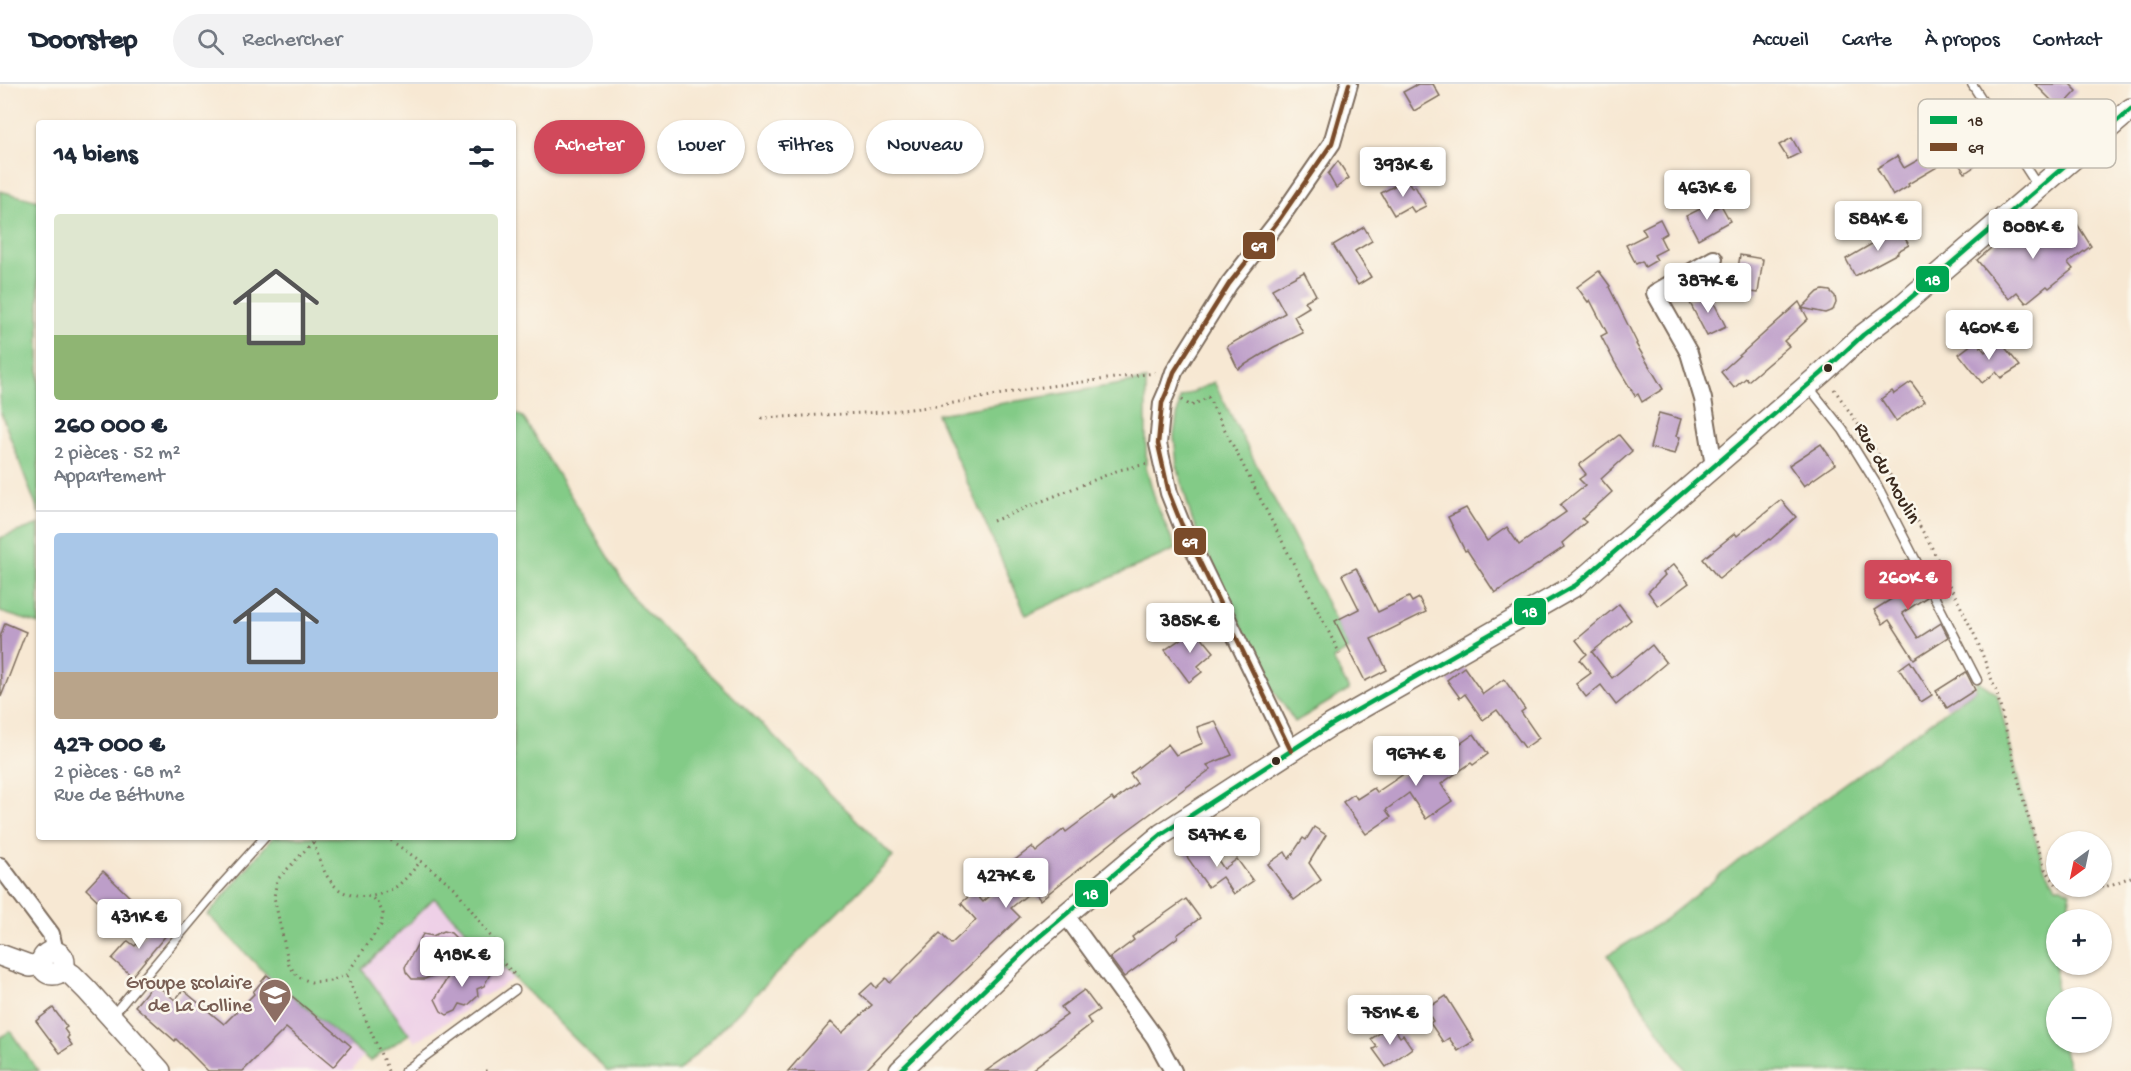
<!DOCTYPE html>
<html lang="fr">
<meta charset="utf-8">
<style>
:root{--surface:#fff;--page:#f2f2f3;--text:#1f2937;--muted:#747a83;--line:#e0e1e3;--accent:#d1495b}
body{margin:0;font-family:"Gochi Hand",sans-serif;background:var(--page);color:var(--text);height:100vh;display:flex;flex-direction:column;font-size:22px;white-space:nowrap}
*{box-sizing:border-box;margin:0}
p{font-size:20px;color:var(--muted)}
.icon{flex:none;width:33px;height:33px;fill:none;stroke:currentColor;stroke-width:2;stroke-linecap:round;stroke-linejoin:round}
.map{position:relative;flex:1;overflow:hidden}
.details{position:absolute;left:36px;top:36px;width:480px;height:720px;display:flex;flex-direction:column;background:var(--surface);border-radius:6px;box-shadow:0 2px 4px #0004}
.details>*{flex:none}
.banner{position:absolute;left:534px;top:36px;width:570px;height:54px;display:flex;gap:12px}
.needle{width:39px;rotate:213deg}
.fabs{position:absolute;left:2046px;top:747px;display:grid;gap:12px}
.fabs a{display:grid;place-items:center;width:66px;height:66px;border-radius:50%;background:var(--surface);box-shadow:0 2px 4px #0004;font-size:30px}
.price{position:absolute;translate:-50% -51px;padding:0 14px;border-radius:6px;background:#fff;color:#222;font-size:20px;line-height:39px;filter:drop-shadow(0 2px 3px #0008)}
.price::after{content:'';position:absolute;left:50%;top:36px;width:18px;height:14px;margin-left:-9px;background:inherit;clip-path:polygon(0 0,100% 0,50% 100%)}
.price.current{background:var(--accent);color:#fff}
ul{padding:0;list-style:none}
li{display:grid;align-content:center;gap:12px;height:318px;padding:0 18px}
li+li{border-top:2px solid var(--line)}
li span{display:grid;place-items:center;height:186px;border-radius:6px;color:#555}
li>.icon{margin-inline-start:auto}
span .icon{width:108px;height:108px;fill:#fffc;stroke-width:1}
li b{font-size:26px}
h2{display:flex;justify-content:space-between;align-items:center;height:72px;padding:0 18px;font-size:26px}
.tag{padding:0 21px;border-radius:27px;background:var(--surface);box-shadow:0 2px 4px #0004;font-size:21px;line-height:54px}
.tag.current{background:var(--accent);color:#fff}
header{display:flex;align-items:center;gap:36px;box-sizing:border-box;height:84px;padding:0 30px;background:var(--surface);border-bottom:2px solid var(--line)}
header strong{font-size:28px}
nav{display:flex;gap:33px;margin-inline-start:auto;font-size:21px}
.search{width:420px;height:54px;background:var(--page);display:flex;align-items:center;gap:15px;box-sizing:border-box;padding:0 21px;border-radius:33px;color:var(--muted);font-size:22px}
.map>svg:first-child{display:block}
.built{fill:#eed0e7}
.green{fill:#83cb87;stroke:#5f7a52;stroke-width:1.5}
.building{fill:#bd9ec9}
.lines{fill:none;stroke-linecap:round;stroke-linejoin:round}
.service-casing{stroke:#7d6c5d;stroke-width:11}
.minor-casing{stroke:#7d6c5d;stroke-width:20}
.tertiary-casing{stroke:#7d6c5d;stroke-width:24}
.path{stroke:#7d6c5d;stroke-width:3;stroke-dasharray:1.5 4.5;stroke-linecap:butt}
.service{stroke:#fff;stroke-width:8}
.minor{stroke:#fff;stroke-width:16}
.tertiary{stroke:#fff;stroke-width:21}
.bus-1-casing{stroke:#fbf7ec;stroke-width:9}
.bus-2-casing{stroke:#fbf7ec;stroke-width:9}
.bus-1{stroke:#00a651;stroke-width:4.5}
.bus-2{stroke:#7a4b2a;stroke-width:4.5}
.bus-dot{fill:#3b2a1e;stroke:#fbf7ec;stroke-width:2}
.labels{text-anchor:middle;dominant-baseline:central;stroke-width:5;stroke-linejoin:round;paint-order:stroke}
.street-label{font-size:20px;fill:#3b2a1e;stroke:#fbf7ec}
.education-label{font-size:20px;fill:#785e54;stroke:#fbf7ec;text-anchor:end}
.key{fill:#fbf7ec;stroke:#c1baae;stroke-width:1.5}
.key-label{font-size:16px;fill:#3b2a1e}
.line-badge{stroke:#fbf7ec;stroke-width:2}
.badge-label{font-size:16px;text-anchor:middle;font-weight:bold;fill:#fff}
</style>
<header>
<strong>Doorstep</strong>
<div class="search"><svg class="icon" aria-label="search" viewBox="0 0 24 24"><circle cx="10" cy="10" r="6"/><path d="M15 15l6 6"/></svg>Rechercher</div>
<nav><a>Accueil</a><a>Carte</a><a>À propos</a><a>Contact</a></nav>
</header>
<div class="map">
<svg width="2131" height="987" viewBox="0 0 2131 987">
<rect width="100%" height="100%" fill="#fbf7ec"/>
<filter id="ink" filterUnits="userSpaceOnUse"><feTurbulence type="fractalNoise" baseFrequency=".0167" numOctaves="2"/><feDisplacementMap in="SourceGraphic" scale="12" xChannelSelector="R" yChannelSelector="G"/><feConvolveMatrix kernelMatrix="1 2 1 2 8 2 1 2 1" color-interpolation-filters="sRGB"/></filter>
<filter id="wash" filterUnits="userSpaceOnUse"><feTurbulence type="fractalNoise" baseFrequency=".008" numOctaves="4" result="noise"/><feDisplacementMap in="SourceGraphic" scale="24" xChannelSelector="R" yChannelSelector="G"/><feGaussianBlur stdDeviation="1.35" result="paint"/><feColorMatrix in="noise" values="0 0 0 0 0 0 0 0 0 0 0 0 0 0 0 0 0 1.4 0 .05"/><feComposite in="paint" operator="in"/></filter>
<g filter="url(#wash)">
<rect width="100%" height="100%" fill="#f7e8d3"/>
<g class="built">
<path d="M434 814 514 894 486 911 478 912 467 922 465 926 415 958 362 885Z"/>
<path d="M267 891 363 972 352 987H208L192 971 254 910 253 908Z"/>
</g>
<g class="green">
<path d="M0 107 39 117V430L0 326Z"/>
<path d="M1146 296V383L1156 419 1176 465 1026 531 937 330Z"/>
<path d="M1214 298 1310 485 1349 565 1333 575 1349 606 1295 638 1266 595 1192 436 1177 381 1174 352 1180 314Z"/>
<path d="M513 328 523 333 634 516 773 651 893 773 679 987H607L434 814 362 885 409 950 370 977 267 891 208 831 273 753H513Z"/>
<path d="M39 440V540L0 528V454Z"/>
<path d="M1977 596 1997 610 2026 726 2045 785 2056 802 2061 803 2071 808 2066 835 2056 836V958L2062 959 2070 987H1686L1608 871 1663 837 1738 777 1975 606Z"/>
<path d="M10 947 38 987H0V954Z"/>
</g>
<g id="blocks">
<g class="building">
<path d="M1418 0H1433L1440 12 1414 27 1403 8Z"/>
<path d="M2035 0H2070L2077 7 2060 25Z"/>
<path d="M1979 48 1993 70 1965 89 1954 73 1908 100 1909 102 1893 112 1877 84 1897 72 1904 84 1950 58 1953 64Z"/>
<path d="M1792 54 1800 69 1788 75 1779 61Z"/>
<path d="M1338 77 1349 94 1336 104 1328 90Z"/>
<path d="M1407 95 1412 104 1415 102 1426 122 1414 128 1410 122 1394 131 1381 109Z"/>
<path d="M1721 121 1730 137 1698 155 1686 132 1702 124 1710 127Z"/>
<path d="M1660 135 1667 149 1660 153 1666 165 1654 171 1657 176 1645 183 1642 177 1636 180 1626 161 1646 151 1642 144Z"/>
<path d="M2074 135 2091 162 2068 179 2073 185 2049 204 2047 202 2026 219 2017 208 2009 215 1977 176 2018 141 2036 161Z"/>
<path d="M1364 143 1372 157 1355 167 1371 193 1358 201 1333 161Z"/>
<path d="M1899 144 1909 161 1898 167V169L1855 192 1846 175Z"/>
<path d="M1740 171 1763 175 1758 209 1735 206Z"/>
<path d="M1599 187 1610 202 1609 203 1637 259 1636 260 1663 305 1642 318 1638 310 1635 312 1615 279 1601 252 1607 249 1590 216 1588 218 1577 203Z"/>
<path d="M1304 188 1316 211 1305 217 1309 223 1294 232 1303 249 1274 263 1238 285 1227 262 1285 229 1272 205Z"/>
<path d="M1823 206 1830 207 1835 212 1836 219 1833 226 1825 229 1802 224 1818 208Z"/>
<path d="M1708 207 1726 243 1707 252 1689 217Z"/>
<path d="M1799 218 1808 235 1784 257 1789 262 1748 297 1746 294 1734 304 1721 288Z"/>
<path d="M1999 256 2020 282 2001 294 1996 288 1982 299 1959 270 1976 257 1985 268Z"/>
<path d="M1911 298 1925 317 1896 337 1881 315 1892 307 1894 310Z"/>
<path d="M1659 329 1681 335 1676 352 1680 353 1675 370 1650 364Z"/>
<path d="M1619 351 1632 367 1601 395 1612 408 1582 435 1586 438 1562 459 1564 463 1495 509 1467 466 1465 467 1448 433 1466 424 1487 457 1507 443 1519 461 1566 428 1560 421 1585 401 1579 395 1586 390 1579 381Z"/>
<path d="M1821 360 1835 380 1804 402 1789 381Z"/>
<path d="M1781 416 1796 433 1770 456 1769 455 1719 495 1703 475 1735 449 1737 452Z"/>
<path d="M1908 476 1927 513 1902 529 1918 554 1941 539 1948 553 1914 575 1889 536 1883 540 1874 526 1898 511 1886 490Z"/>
<path d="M1674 480 1689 499 1658 522 1648 508 1665 491 1663 489Z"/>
<path d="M1356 484 1378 528 1409 513 1412 518 1419 514 1426 528 1371 555 1387 586 1365 597 1335 537 1359 525 1342 491Z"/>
<path d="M1619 520 1631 536 1592 568 1612 594 1652 561 1666 579 1616 621 1601 601 1586 613 1576 600 1591 589 1580 576 1587 570 1576 556Z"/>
<path d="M5 539 26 548 1 613 0 553Z"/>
<path d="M1195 545 1214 568 1198 582 1202 588 1189 598 1165 566Z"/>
<path d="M1910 577 1932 611 1921 618 1899 585Z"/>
<path d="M1464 583 1483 610 1504 595 1525 625 1521 628 1539 654 1525 664 1497 626 1483 636 1465 610 1460 614 1447 596Z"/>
<path d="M1966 588 1975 606 1947 624 1936 607Z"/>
<path d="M1215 637 1232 671 1207 681 1211 685 1124 749 1040 816 1033 806 1011 824 1020 833 935 915 865 987H788L831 938 842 949 872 921 860 910 872 899 876 904 886 894 890 899 940 849 951 860 976 836 961 819 974 808 983 818 1018 788 1011 779 1032 763 1036 768 1064 745 1066 748 1090 730 1112 714 1114 717 1137 699 1130 690 1168 660 1176 671 1203 659 1197 643Z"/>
<path d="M1474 650 1488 670 1473 681 1471 679 1441 700 1452 717 1426 735 1409 709 1386 726 1391 733 1366 750 1343 718 1354 710 1357 715 1374 704 1377 708 1420 679 1424 685Z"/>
<path d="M1314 743 1326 751 1309 779 1321 796 1294 816 1268 780 1285 768 1289 775 1303 754 1306 756Z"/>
<path d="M1204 755 1224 785 1237 775 1253 797 1234 810 1222 793 1208 803 1185 770Z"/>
<path d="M103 787 135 818 118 836 86 805Z"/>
<path d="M1186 815 1200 834 1177 851 1178 853 1124 893 1110 874 1134 856 1132 853Z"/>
<path d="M154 839 167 850 132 892 112 875 128 857 135 862Z"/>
<path d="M443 847 451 849 459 857V862L446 886 425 895H412L406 888 405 883 423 850 433 852Z"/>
<path d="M472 880 481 881 490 890 484 902 477 905 478 912 467 922 460 920 456 927 447 931 441 927 435 915 449 891Z"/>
<path d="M267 891 351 962 333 983 286 944 243 987H208L176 955 175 957 135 922 154 899 175 916 183 906 224 940 254 910 253 908Z"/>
<path d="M1084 906 1099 926 1087 934 1091 940 1030 987H986L1067 931 1061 923Z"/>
<path d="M1446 912 1474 957 1458 967 1449 954 1443 958 1430 939 1433 937 1426 925Z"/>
<path d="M53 924 67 943 64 945 69 952 67 954 72 961 60 969 36 937Z"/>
<path d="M1392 941 1400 953 1403 951 1412 964 1386 983 1373 965 1377 963 1371 955Z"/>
</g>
</g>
</g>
<g filter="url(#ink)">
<use href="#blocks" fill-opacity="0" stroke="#7d6c5d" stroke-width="1.5"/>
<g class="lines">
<g class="service-casing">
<g id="service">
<path d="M1972 0 2039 104"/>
<path d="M1808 302 1843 346 1877 401 1977 596"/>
<path d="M112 932 218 805 265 753"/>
<path d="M405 987 515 906"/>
</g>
</g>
<g class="minor-casing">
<g id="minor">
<path d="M1714 175 1655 209 1689 269 1703 315 1714 382"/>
<path d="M1291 667 1181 439 1169 409 1158 360 1162 319 1169 303 1174 288 1229 200 1279 136 1332 59 1349 0"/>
<path d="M0 782 51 850 55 868"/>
<path d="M1065 830 1155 954 1173 987"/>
</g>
</g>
<g class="tertiary-casing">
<g id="tertiary">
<circle cx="53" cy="879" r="11"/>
<path d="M0 871 30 882 42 880"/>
<path d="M63 885 72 891 87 906 160 987"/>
<path d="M900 987 1039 853 1162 750 1331 641 1576 501 1822 289 1863 251 1900 223 2131 25"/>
</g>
</g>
<g class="path">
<path d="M1834 305 1875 365 1931 462 1977 556 1997 610 2026 726 2045 785 2056 800"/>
<path d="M1182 316 1191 322 1208 313 1340 570"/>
<path d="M761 334 884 328 937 322 1035 304 1155 289"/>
<path d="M993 437 1119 386 1147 380"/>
<path d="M311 753C318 768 321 787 333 800 348 817 376 815 394 804 404 798 413 786 421 777"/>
<path d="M386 753 430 784 455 804 494 857 492 868 517 893"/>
<path d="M313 758 277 796 274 813 289 881 298 893 311 898 330 897 346 891 381 841 383 829 378 819 371 813"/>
<path d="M2061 802C2084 816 2108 801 2131 793"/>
<path d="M347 892 388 987"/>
<path d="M485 987H487"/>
</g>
<use href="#service" class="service"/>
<use href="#minor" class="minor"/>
<use href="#tertiary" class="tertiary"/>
<g class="bus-1-casing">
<path id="bus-1" d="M900 987 1039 853 1162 750 1331 641 1576 501 1822 289 1863 251 1900 223 2131 25"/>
</g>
<g class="bus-2-casing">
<path id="bus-2" d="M1291 667 1181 439 1169 409 1158 360 1162 319 1169 303 1174 288 1229 200 1279 136 1332 59 1349 0"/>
</g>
<use href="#bus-1" class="bus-1"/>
<use href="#bus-2" class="bus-2"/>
</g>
</g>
<defs>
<g id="school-pin" transform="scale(1.725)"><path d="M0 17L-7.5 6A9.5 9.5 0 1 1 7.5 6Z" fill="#8d6e63" stroke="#fbf7ec"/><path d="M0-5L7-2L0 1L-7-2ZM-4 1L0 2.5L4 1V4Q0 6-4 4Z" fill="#fff"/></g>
</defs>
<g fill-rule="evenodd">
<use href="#school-pin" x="275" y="911"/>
</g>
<g class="bus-dot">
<circle cx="1828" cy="284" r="5"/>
<circle cx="1276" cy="677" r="5"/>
</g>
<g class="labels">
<g class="street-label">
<text transform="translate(1886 390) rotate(60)">Rue du Moulin</text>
</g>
<g class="education-label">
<text x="252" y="900">Groupe scolaire<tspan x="252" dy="23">de La Colline</tspan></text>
</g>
</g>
<rect x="1918" y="15" width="198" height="69" rx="9" class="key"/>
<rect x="1930" y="32" width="27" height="8" fill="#00a651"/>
<rect x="1930" y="59" width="27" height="8" fill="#7a4b2a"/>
<g class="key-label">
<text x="1968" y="42">18</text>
<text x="1968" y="69">69</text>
</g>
<g class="line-badge">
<rect x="1242" y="147" width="34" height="29" rx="6" fill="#7a4b2a"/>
<rect x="1915" y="181" width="35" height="28" rx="6" fill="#00a651"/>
<rect x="1173" y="443" width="34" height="29" rx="6" fill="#7a4b2a"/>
<rect x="1513" y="513" width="34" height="29" rx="6" fill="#00a651"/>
<rect x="1074" y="795" width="35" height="29" rx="6" fill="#00a651"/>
</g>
<g class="badge-label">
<text x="1259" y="167">69</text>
<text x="1933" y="201">18</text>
<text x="1190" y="463">69</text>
<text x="1530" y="533">18</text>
<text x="1091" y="815">18</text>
</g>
</svg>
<div class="fabs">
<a><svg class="needle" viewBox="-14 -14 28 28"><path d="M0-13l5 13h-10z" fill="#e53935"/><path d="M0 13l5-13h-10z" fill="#747a83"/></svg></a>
<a>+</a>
<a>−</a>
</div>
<b class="price" style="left:1403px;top:114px">393K €</b>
<b class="price" style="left:1707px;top:137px">463K €</b>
<b class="price" style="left:1878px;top:168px">584K €</b>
<b class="price" style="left:2033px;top:176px">808K €</b>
<b class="price" style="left:1708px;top:230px">387K €</b>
<b class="price" style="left:1989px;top:277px">460K €</b>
<b class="price current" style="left:1908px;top:527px">260K €</b>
<b class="price" style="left:1190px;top:570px">385K €</b>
<b class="price" style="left:1416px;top:703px">967K €</b>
<b class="price" style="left:1217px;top:784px">547K €</b>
<b class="price" style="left:1006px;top:825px">427K €</b>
<b class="price" style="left:139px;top:866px">431K €</b>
<b class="price" style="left:462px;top:904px">418K €</b>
<b class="price" style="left:1390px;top:962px">751K €</b>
<div class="banner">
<a class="tag current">Acheter</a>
<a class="tag">Louer</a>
<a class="tag">Filtres</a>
<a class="tag">Nouveau</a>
</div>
<section class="details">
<h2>14 biens<svg class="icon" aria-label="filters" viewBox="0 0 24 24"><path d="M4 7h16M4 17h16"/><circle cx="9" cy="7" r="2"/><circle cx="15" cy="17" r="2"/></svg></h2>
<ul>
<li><span style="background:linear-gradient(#dfe7d0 65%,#8fb573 0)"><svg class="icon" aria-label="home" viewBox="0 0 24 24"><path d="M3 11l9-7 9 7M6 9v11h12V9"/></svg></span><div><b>260 000 €</b><p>2 pièces · 52 m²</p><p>Appartement</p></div></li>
<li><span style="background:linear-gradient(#a9c7e8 75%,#b9a48a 0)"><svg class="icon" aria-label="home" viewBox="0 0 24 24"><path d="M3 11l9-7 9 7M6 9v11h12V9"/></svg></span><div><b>427 000 €</b><p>2 pièces · 68 m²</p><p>Rue de Béthune</p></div></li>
</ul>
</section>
</div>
